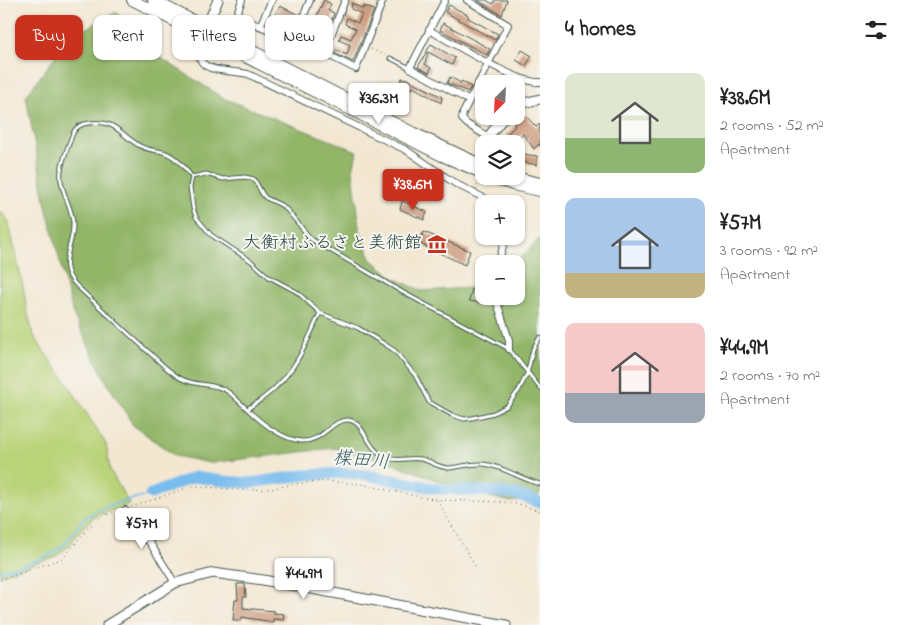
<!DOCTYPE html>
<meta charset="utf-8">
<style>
:root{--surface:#fff;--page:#f2f2f2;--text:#222;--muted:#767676;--accent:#c8321e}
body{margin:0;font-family:"Indie Flower","Klee One",sans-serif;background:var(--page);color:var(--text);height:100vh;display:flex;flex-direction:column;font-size:19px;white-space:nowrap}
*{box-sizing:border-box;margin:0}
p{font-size:16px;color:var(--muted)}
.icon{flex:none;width:28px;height:28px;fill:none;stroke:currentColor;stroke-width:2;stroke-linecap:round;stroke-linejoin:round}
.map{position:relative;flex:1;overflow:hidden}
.details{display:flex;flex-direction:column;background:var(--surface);width:375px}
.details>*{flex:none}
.top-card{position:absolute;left:15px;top:15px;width:450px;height:45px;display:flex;gap:10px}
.needle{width:32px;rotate:204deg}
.controls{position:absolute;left:475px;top:75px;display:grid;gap:10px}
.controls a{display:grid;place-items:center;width:50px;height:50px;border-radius:10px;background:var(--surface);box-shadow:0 1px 4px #0004;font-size:25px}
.price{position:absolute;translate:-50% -42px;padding:0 11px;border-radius:5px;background:#fff;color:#222;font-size:16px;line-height:32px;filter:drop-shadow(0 1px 2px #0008)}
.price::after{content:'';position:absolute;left:50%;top:30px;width:15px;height:11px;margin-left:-8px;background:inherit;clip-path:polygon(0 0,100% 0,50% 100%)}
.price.current{background:var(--accent);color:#fff}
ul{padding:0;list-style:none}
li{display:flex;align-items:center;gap:15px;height:125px;padding:0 25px}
li span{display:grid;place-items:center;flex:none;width:140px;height:100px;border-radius:10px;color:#555}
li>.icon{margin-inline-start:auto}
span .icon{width:60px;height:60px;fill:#fffc;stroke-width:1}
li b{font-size:21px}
h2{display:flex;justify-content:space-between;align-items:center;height:60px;padding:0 25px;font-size:21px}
.chip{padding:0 18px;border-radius:10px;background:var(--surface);box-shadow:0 1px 4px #0004;font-size:18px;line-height:45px}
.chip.current{background:var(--accent);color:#fff}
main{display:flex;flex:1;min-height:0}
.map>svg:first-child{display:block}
.green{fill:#b9d378;stroke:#6c8856}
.forest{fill:#92b568;stroke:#58794e}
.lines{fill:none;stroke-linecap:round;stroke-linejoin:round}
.stream{stroke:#78bcee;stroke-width:2}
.river{stroke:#78bcee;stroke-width:11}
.building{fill:#ce9c80}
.lane-casing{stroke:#3f564c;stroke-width:5}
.street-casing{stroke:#3f564c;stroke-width:8}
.secondary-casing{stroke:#3f564c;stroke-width:11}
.primary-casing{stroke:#3f564c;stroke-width:12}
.path{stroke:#3f564c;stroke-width:1;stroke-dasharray:1 4;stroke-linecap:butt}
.lane{stroke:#fff;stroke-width:3}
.street{stroke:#fff;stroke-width:6}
.secondary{stroke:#fff;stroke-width:9}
.primary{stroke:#fff;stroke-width:10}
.path-bridge{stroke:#3f564c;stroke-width:1;stroke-dasharray:1 4;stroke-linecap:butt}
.labels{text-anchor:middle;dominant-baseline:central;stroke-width:4;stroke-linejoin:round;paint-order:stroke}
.poi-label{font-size:18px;fill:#1f3d34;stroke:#f6f6f2;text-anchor:end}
.water-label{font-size:19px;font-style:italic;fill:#355d62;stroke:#f6f6f2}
</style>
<main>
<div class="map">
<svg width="540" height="625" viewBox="0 0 540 625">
<rect width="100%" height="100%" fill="#f6f6f2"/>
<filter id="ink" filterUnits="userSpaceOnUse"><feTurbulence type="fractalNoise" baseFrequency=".02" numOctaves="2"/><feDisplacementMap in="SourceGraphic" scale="10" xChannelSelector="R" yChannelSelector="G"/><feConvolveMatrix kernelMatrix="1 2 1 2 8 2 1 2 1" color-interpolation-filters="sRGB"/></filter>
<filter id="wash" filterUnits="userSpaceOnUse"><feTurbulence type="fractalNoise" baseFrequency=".0096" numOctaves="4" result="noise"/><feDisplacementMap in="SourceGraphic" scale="20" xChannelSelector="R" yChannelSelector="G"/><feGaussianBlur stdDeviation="1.12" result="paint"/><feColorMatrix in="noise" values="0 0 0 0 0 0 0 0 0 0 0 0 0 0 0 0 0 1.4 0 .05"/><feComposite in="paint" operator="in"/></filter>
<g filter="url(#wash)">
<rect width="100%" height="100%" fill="#f3e7d2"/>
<path class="green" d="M0 211 8 220 23 286 27 311 34 336 48 357 66 381 106 444 110 470 129 504 94 517 80 530 69 546 56 556 0 575Z"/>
<path class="forest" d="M116 12 158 56 223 98 357 151 353 171 360 230 371 259 394 278 422 291 469 288 484 280V296H516V264H515L540 238V494L535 498 511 502 465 491 387 461 334 448 210 463 175 456 133 425 105 379 73 314 46 206 26 96 68 39Z"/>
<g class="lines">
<path class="stream" d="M0 571C19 565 50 559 64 545 73 535 77 523 89 515 106 504 131 500 151 494"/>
<path class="river" d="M151 494 194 477 224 481 250 483 305 475 342 473 367 475 439 489 499 492 519 495 540 503"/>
</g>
<g id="blocks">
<g class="building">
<path d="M324 0 331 4 328 10 334 13 332 20 325 17 321 26 328 29 321 46 303 39 305 33 308 35Z"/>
<path d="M477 0H486L493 4 495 0H507L502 15Z"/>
<path d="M352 3 363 9 364 6 374 10 353 62 334 53 336 50 347 55 350 45 339 40 341 35 351 39 356 29 345 24 347 18 358 23 362 14 351 9Z"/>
<path d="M449 5 468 15V18L498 34 495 40 445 12Z"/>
<path d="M280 6 299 15 291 34 269 25Z"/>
<path d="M443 23 490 49 487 55 440 30Z"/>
<path d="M431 44 455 58 452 65 428 52 425 64 431 68 429 73 418 67Z"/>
<path d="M522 50 532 56 526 66 516 60Z"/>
<path d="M450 77 461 83 462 81 471 87 468 92 447 83Z"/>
<path d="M402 78 407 79 442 97 441 103 413 87 412 89 399 85Z"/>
<path d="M525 115 536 127 540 124V146L539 144 534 149 523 134 512 142 506 135 515 126 514 124Z"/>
<path d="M522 154 537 156V165L521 162Z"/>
<path d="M402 201 427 212 424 220 400 209Z"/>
<path d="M424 232 470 251 465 265 418 243Z"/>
<path d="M472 289 484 292V296H490L488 304 469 301Z"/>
<path d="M237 584H245L246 597H243V608L274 611V613L284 614 283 620 273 619V622L242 617V620H233L235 600H238Z"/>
</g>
</g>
</g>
<g filter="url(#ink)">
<use href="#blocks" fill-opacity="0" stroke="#3f564c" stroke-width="1"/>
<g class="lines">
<g class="lane-casing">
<g id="lane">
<path d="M390 58 410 68"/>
<path d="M192 177C184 167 176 156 163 152 155 150 147 150 140 146 120 135 116 119 89 123 81 124 77 126 73 133 69 144 63 158 61 170 58 188 72 205 73 223 74 247 56 264 76 285 98 306 120 326 143 347 155 357 166 370 180 378 195 387 213 382 227 391 233 395 238 401 244 406 258 420 280 439 301 441 322 443 332 419 348 420 365 421 366 450 387 458 399 462 409 457 421 459 431 461 439 468 449 468 461 467 471 463 483 464 503 466 520 479 540 484"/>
<path d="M192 177 190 187 193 208 196 217 211 235 251 261 269 277 297 292 320 313 358 328 383 343 395 351 415 375 429 402 452 415 464 419 472 418 494 413 507 406 519 390 527 374 533 349 540 337"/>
<path d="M192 177 206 174 223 179 245 177 254 179 263 195 266 198 281 205 287 210 311 239 404 293 509 349 540 388"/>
<path d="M247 409C290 383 300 358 320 313"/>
</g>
</g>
<g class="street-casing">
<g id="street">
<path d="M242 0 236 16 324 53 356 69 383 0"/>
<path d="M445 0 410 68 468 100"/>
<path d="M467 0 508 25 463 113 462 119 467 124 488 137"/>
<path d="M260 26 272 0"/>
<path d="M429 30C452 42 517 84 540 82"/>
<path d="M203 35C187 76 222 68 248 74L406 150 456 184 496 204"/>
<path d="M294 40 310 0"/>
<path d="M324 53 345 0"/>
<path d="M498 264 506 236"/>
<path d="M495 296 509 340V349"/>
<path d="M125 510 134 527 150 543 175 583"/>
</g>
</g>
<g class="secondary-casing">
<g id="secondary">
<path d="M204 32 218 0"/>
<path d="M516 105 540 99"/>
<path d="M488 137 505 116"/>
<path d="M107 625 175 583 213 573 263 580 506 625"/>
</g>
</g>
<g class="primary-casing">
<g id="primary">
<path d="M132 0 442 156 484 174"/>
<path d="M153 0 412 132 484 166"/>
<path d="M488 176 513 185 540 191"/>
<path d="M511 176 540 183"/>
</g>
</g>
<g class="path">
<path d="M371 0 376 2"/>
<path d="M371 49 385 55"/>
<path d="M437 500 475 566"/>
<path d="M131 507 193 486 244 490 271 489 294 484 326 481 361 484 420 497 443 500 503 502 518 504 540 511"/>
<path d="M0 580 61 559 65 556 89 527 102 516 120 511"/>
</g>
<use href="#lane" class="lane"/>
<use href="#street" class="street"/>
<use href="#secondary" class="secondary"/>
<use href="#primary" class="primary"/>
<path class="path-bridge" d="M475 191 484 168"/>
</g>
</g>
<defs>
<g id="museum-bare" transform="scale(1.5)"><path d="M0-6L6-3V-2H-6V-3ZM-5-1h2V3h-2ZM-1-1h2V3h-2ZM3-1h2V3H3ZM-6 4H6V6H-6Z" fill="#c8321e" stroke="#f6f6f2" stroke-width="2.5" paint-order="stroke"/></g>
</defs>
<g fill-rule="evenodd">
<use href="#museum-bare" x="437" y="244"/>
</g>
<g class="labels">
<g class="poi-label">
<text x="422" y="244">大衡村ふるさと美術館</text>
</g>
<g class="water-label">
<text transform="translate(361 461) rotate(5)">楳田川</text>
</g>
</g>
</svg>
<div class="controls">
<a><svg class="needle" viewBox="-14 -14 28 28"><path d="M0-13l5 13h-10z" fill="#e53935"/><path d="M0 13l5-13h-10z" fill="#767676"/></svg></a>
<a><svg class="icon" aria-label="layers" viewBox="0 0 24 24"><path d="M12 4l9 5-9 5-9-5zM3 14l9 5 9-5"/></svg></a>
<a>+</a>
<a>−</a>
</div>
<b class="price" style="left:379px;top:125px">¥36.3M</b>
<b class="price current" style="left:413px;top:211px">¥38.6M</b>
<b class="price" style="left:142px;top:550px">¥57M</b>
<b class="price" style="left:304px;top:600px">¥44.9M</b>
<div class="top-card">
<a class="chip current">Buy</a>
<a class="chip">Rent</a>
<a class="chip">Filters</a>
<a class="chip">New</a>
</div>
</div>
<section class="details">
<h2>4 homes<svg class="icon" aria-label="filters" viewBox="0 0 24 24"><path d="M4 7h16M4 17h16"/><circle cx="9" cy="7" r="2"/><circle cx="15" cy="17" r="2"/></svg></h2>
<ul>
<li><span style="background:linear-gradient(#dfe7d0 65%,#8fb573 0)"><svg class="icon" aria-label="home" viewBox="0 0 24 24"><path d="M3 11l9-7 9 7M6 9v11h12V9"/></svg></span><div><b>¥38.6M</b><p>2 rooms · 52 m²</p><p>Apartment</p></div></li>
<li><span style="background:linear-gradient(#a9c7e8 75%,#c2b280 0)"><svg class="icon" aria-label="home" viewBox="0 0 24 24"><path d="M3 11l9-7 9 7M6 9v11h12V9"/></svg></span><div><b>¥57M</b><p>3 rooms · 92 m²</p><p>Apartment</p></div></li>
<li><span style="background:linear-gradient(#f6c9c9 70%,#9aa5b1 0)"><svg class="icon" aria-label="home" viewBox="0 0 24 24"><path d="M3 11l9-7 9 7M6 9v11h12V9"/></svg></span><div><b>¥44.9M</b><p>2 rooms · 70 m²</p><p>Apartment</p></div></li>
</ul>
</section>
</main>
